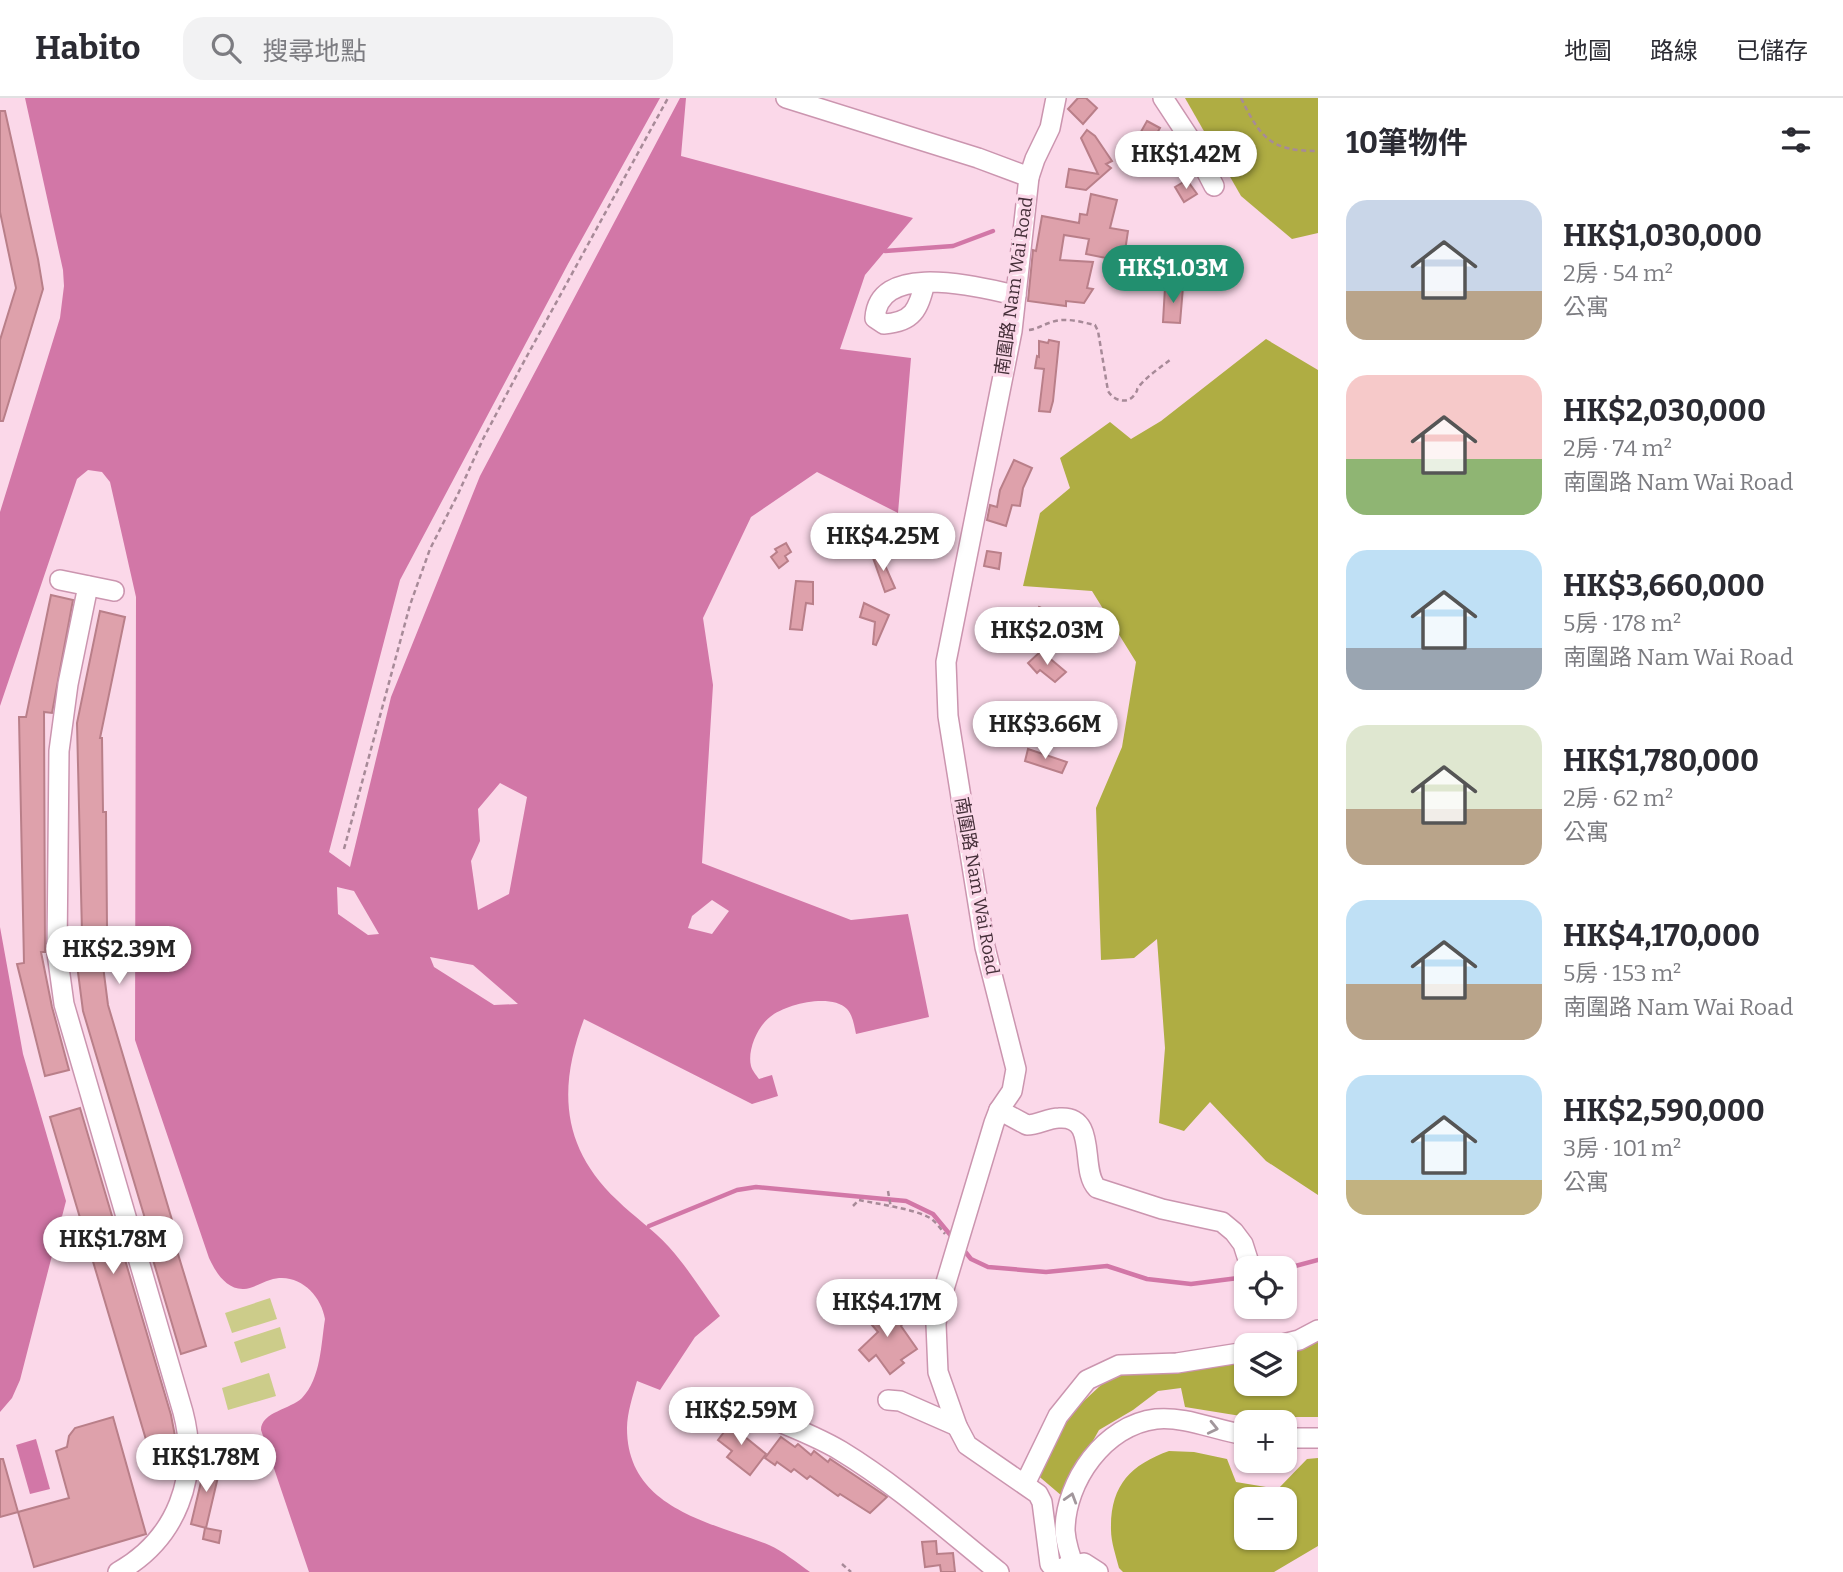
<!DOCTYPE html>
<html lang="zh-TW">
<meta charset="utf-8">
<style>
:root{--surface:#fff;--page:#f2f2f3;--text:#2b2b33;--muted:#7c7c81;--line:#e1e1e2;--accent:#228f6f}
body{margin:0;font-family:Bitter,"Noto Sans TC",serif;background:var(--page);color:var(--text);height:100vh;display:flex;flex-direction:column;font-size:26px;white-space:nowrap}
*{box-sizing:border-box;margin:0}
p{font-size:23px;color:var(--muted)}
.icon{flex:none;width:38px;height:38px;fill:none;stroke:currentColor;stroke-width:2;stroke-linecap:round;stroke-linejoin:round}
.map{position:relative;flex:1;overflow:hidden}
.panel{display:flex;flex-direction:column;background:var(--surface);width:525px}
.panel>*{flex:none}
.tools{position:absolute;left:1234px;top:1158px;display:grid;gap:14px}
.tools a{display:grid;place-items:center;width:63px;height:63px;border-radius:14px;background:var(--surface);box-shadow:0 2px 5px #0004;font-size:35px}
.price{position:absolute;translate:-50% -60px;padding:0 16px;border-radius:24px;background:#fff;color:#222;font-size:23px;line-height:46px;filter:drop-shadow(0 2px 4px #0008)}
.price::after{content:'';position:absolute;left:50%;top:42px;width:21px;height:16px;margin-left:-10px;background:inherit;clip-path:polygon(0 0,100% 0,50% 100%)}
.price.active{background:var(--accent);color:#fff}
ul{padding:0;list-style:none}
li{display:flex;align-items:center;gap:21px;height:175px;padding:0 28px}
li span{display:grid;place-items:center;flex:none;width:196px;height:140px;border-radius:21px;color:#555}
li>.icon{margin-inline-start:auto}
span .icon{width:84px;height:84px;fill:#fffc;stroke-width:1}
li b{font-size:30px}
h2{display:flex;justify-content:space-between;align-items:center;height:84px;padding:0 28px;font-size:30px}
header{display:flex;align-items:center;gap:42px;box-sizing:border-box;height:98px;padding:0 35px;background:var(--surface);border-bottom:2px solid var(--line)}
header strong{font-size:33px}
nav{display:flex;gap:38px;margin-inline-start:auto;font-size:24px}
.search{width:490px;height:63px;background:var(--page);display:flex;align-items:center;gap:18px;box-sizing:border-box;padding:0 24px;border-radius:21px;color:var(--muted);font-size:26px}
main{display:flex;flex:1;min-height:0}
.map>svg:first-child{display:block}
.green{fill:#cccc8a}
.forest{fill:#afad43;fill-rule:evenodd}
.water{fill:#d277a7;fill-rule:evenodd}
.lines{fill:none;stroke-linecap:round;stroke-linejoin:round}
.stream{stroke:#d277a7;stroke-width:4.5}
.building{fill:#dea1ab;stroke:#b97f89;stroke-width:2}
.minor-casing{stroke:#cb95af;stroke-width:22}
.path{stroke:#a78a98;stroke-width:2.5;stroke-dasharray:5 3.5;stroke-linecap:butt}
.minor{stroke:#fff;stroke-width:19}
.oneway{stroke:#a2979c}
.labels{text-anchor:middle;dominant-baseline:central;stroke-width:7;stroke-linejoin:round;paint-order:stroke}
.street-label{font-size:18px;fill:#452f39;stroke:#fbd8e9}
</style>
<header>
<strong>Habito</strong>
<div class="search"><svg class="icon" aria-label="search" viewBox="0 0 24 24"><circle cx="10" cy="10" r="6"/><path d="M15 15l6 6"/></svg>搜尋地點</div>
<nav><a>地圖</a><a>路線</a><a>已儲存</a></nav>
</header>
<main>
<div class="map">
<svg width="1318" height="1474" viewBox="0 0 1318 1474">
<rect width="100%" height="100%" fill="#fbd8e9"/>
<g class="green">
<path d="M270 1200 277 1221 232 1235 225 1215Z"/>
<path d="M280 1229 286 1250 241 1265 234 1244Z"/>
<path d="M269 1275 276 1298 228 1312 222 1290Z"/>
</g>
<g class="forest">
<path d="M1185 0H1318V135L1292 141 1241 98Z"/>
<path d="M1266 241 1318 272V1097L1266 1063 1210 1004 1184 1033 1159 1025 1165 950 1157 841 1134 860 1101 862 1096 710 1122 649 1136 564 1092 493 1023 488 1040 415 1070 390 1060 360 1110 324 1131 341 1161 323Z"/>
<path d="M1318 1238V1319H1247L1185 1309 1181 1290 1158 1293 1133 1312 1099 1332 1062 1398 1035 1375 1059 1326 1114 1275H1171L1246 1262V1286H1284L1285 1252Z"/>
<path d="M1169 1353 1194 1354 1227 1361 1236 1384 1278 1391 1307 1361 1318 1360V1448L1274 1474H1123L1119 1470C1116 1458 1111 1444 1111 1432 1110 1388 1130 1367 1169 1353ZM1246 1402H1284V1440H1246Z"/>
</g>
<g class="water">
<path d="M25 0H660L568 166 400 482 329 754 350 769 391 599 480 378 680 0H686L681 58 913 120 865 177 840 251 911 260 898 415 817 374 751 419 703 520 713 587 702 765 851 822 908 816 929 919 856 936C854 927 853 918 847 911 831 895 786 906 770 919 758 928 747 952 751 968 752 972 756 977 759 981L772 977 778 998 752 1006 584 921C558 990 561 1049 617 1102 634 1119 653 1131 669 1149 688 1170 703 1195 720 1218L695 1239 660 1292 637 1283C633 1297 627 1315 627 1330 627 1411 711 1424 769 1447 783 1453 797 1465 810 1474H309L261 1332C261 1314 291 1311 302 1300 321 1280 321 1246 325 1221 321 1196 297 1173 270 1182 262 1184 252 1191 244 1191 226 1192 215 1173 209 1160L135 942 136 499 110 384 102 374 88 372 77 381 0 608V414L60 220 64 188 63 172ZM500 685 527 699 509 796 478 812 471 763 480 743 478 711ZM337 789 354 793 379 836 368 837 338 816ZM712 802 729 813 712 836 688 830 692 818ZM430 859 473 867 518 906 494 907 434 869Z"/>
<path d="M0 829 23 956 66 1103 20 1282 12 1300 0 1314Z"/>
<path d="M36 1341 50 1391 30 1396 16 1347Z"/>
</g>
<g class="lines">
<g class="stream">
<path d="M885 153 953 148 993 133"/>
<path d="M649 1128 737 1092 756 1089 906 1103 933 1116 952 1139"/>
<path d="M963 1151 971 1161 988 1169 1046 1174 1107 1168 1147 1181 1191 1186 1246 1179"/>
<path d="M1284 1171 1318 1162"/>
</g>
</g>
<g class="building">
<path d="M1078 0H1086L1097 10 1083 26 1068 11Z"/>
<path d="M0 13H5L38 161 43 191 3 323H0V242L16 190 0 114Z"/>
<path d="M1147 23 1160 30 1156 37 1175 61 1166 67 1146 43 1138 39Z"/>
<path d="M1087 32 1095 38 1112 63 1106 66 1111 70 1086 92 1066 89 1069 71 1098 76 1081 40Z"/>
<path d="M1187 82 1197 96 1184 104 1175 89Z"/>
<path d="M1091 96 1117 102 1110 130 1128 133 1125 153 1133 154 1131 165 1086 156 1089 141 1064 137 1060 162 1093 164 1087 190 1093 191 1084 205 1066 203V208L1028 203 1033 152 1036 153 1042 118 1079 125 1080 116 1087 117Z"/>
<path d="M1192 158 1217 159 1215 189H1190Z"/>
<path d="M1165 189H1183L1180 225 1163 224Z"/>
<path d="M1049 242 1059 244 1053 303 1050 314 1039 313 1044 271 1035 270 1037 258 1039 259V243L1048 245Z"/>
<path d="M1014 362 1032 370 1023 390 1020 408 1012 407 1006 428 987 422 990 407 997 409 1000 392Z"/>
<path d="M786 445 791 454 785 458 788 463 779 470 771 459 777 454 775 451Z"/>
<path d="M987 453 1001 455 999 471 984 468Z"/>
<path d="M879 454 895 490 885 494 872 457Z"/>
<path d="M796 483 813 484V506L806 505 802 532 790 531Z"/>
<path d="M51 497 73 502 52 615 44 614 45 854H41L52 909 69 972 45 978 17 866 24 865 19 619H26Z"/>
<path d="M864 505 889 517 876 547 873 546 875 524 860 519Z"/>
<path d="M1039 509 1057 517 1050 533 1031 524Z"/>
<path d="M100 513 125 519 100 640H102L103 714H106L107 829H98L108 907 175 1132 171 1133 206 1248 181 1256 148 1145 152 1144 83 913 73 836 82 835 77 625Z"/>
<path d="M1041 553 1066 574 1055 584 1040 572 1037 575 1028 565Z"/>
<path d="M1028 651 1067 664 1062 675 1025 663Z"/>
<path d="M80 1010 171 1317 175 1338 152 1345H147L50 1019Z"/>
<path d="M872 1203 889 1223 896 1216 904 1224 901 1228 917 1251 901 1262 904 1265 890 1276 876 1257 869 1263 859 1252 878 1234 860 1213Z"/>
<path d="M113 1319 146 1436 34 1469 18 1414 69 1400 56 1353 67 1349 69 1338 75 1330Z"/>
<path d="M731 1319 743 1328 739 1334 766 1356 750 1377 727 1359 732 1353 718 1342 724 1334V1328Z"/>
<path d="M781 1339 795 1349 798 1346 811 1357 814 1353 828 1364 830 1361 887 1399 870 1415 840 1396 838 1398 810 1378 807 1381 794 1371 791 1374 777 1364 775 1367 765 1360Z"/>
<path d="M223 1355 239 1359 236 1370 221 1366Z"/>
<path d="M0 1361H3L18 1414 0 1419Z"/>
<path d="M206 1363 221 1366 206 1430 191 1426Z"/>
<path d="M205 1430 221 1433 219 1445 203 1441Z"/>
<path d="M936 1443 937 1456 953 1455 955 1474H941L940 1467 925 1469 922 1444Z"/>
</g>
<g class="lines">
<g class="minor-casing">
<g id="minor">
<path d="M786 0 978 60 1029 79 1012 233 946 564 948 618 985 849 1016 971 1012 993 999 1012 994 1025 938 1211 936 1226 938 1274 957 1328 967 1347 1038 1396 1042 1404 1050 1466 1053 1469"/>
<path d="M1163 0 1188 38 1214 88"/>
<path d="M1029 79 1035 61 1050 30 1056 0"/>
<path d="M925 185C918 212 913 224 884 226L875 220C879 162 980 190 1016 197"/>
<path d="M60 482 114 493"/>
<path d="M88 488 68 586 59 653 57 855 64 906 183 1314C200 1378 177 1441 118 1474"/>
<path d="M999 1012 1027 1027C1038 1027 1048 1020 1059 1020 1099 1017 1079 1072 1097 1090L1162 1111 1222 1124 1234 1134 1243 1146 1251 1171"/>
<path d="M1275 1248 1299 1242 1318 1232"/>
<path d="M888 1302 900 1303 957 1328"/>
<path d="M762 1317C789 1328 816 1338 841 1353 897 1387 948 1433 999 1474"/>
<path d="M1284 1340H1318"/>
<path d="M1025 1386 1058 1318 1087 1282 1119 1267 1177 1265 1246 1254"/>
<path d="M1064 1469 1084 1465 1098 1474"/>
<path d="M1076 1474C1071 1461 1066 1447 1065 1433 1065 1383 1105 1327 1156 1321 1186 1318 1217 1333 1246 1337"/>
</g>
</g>
<g class="path">
<path d="M1241 0C1261 41 1271 53 1318 53"/>
<path d="M1029 232C1038 231 1044 226 1052 224 1065 219 1081 224 1095 227L1098 233 1108 293C1114 303 1128 307 1135 296 1140 289 1134 293 1141 286 1149 277 1161 269 1171 261"/>
<path d="M344 751 410 507 430 451 458 396 483 341 521 269 668 0"/>
<path d="M888 1093 891 1110"/>
<path d="M853 1108 859 1102C878 1106 915 1111 930 1120 936 1124 940 1130 945 1136"/>
<path d="M842 1466 851 1474"/>
</g>
<use href="#minor" class="minor"/>
</g>
<defs><path id="oneway-chevron" d="M-2-3.5L2.5 0L-2 3.5" fill="none" stroke-width="1.6" stroke-linecap="round" stroke-linejoin="round" transform="scale(1.75)"/></defs>
<g class="oneway">
<use href="#oneway-chevron" transform="translate(1213 1330) rotate(13)"/>
<use href="#oneway-chevron" transform="translate(1071 1400) rotate(-73)"/>
</g>
<g class="labels">
<g class="street-label">
<text transform="translate(1014 188) rotate(-82)">南圍路 Nam Wai Road</text>
<text transform="translate(977 788) rotate(80)">南圍路 Nam Wai Road</text>
</g>
</g>
</svg>
<div class="tools">
<a><svg class="icon" aria-label="locate" viewBox="0 0 24 24"><circle cx="12" cy="12" r="6"/><path d="M12 2v4M12 18v4M2 12h4M18 12h4"/></svg></a>
<a><svg class="icon" aria-label="layers" viewBox="0 0 24 24"><path d="M12 4l9 5-9 5-9-5zM3 14l9 5 9-5"/></svg></a>
<a>+</a>
<a>−</a>
</div>
<b class="price" style="left:1186px;top:93px">HK$1.42M</b>
<b class="price active" style="left:1173px;top:207px">HK$1.03M</b>
<b class="price" style="left:883px;top:475px">HK$4.25M</b>
<b class="price" style="left:1047px;top:569px">HK$2.03M</b>
<b class="price" style="left:1045px;top:663px">HK$3.66M</b>
<b class="price" style="left:119px;top:888px">HK$2.39M</b>
<b class="price" style="left:113px;top:1178px">HK$1.78M</b>
<b class="price" style="left:887px;top:1241px">HK$4.17M</b>
<b class="price" style="left:741px;top:1349px">HK$2.59M</b>
<b class="price" style="left:206px;top:1396px">HK$1.78M</b>
</div>
<section class="panel">
<h2>10筆物件<svg class="icon" aria-label="filters" viewBox="0 0 24 24"><path d="M4 7h16M4 17h16"/><circle cx="9" cy="7" r="2"/><circle cx="15" cy="17" r="2"/></svg></h2>
<ul>
<li><span style="background:linear-gradient(#c9d6e8 65%,#b9a48a 0)"><svg class="icon" aria-label="home" viewBox="0 0 24 24"><path d="M3 11l9-7 9 7M6 9v11h12V9"/></svg></span><div><b>HK$1,030,000</b><p>2房 · 54 m²</p><p>公寓</p></div></li>
<li><span style="background:linear-gradient(#f6c9c9 60%,#8fb573 0)"><svg class="icon" aria-label="home" viewBox="0 0 24 24"><path d="M3 11l9-7 9 7M6 9v11h12V9"/></svg></span><div><b>HK$2,030,000</b><p>2房 · 74 m²</p><p>南圍路 Nam Wai Road</p></div></li>
<li><span style="background:linear-gradient(#bfe0f5 70%,#9aa5b1 0)"><svg class="icon" aria-label="home" viewBox="0 0 24 24"><path d="M3 11l9-7 9 7M6 9v11h12V9"/></svg></span><div><b>HK$3,660,000</b><p>5房 · 178 m²</p><p>南圍路 Nam Wai Road</p></div></li>
<li><span style="background:linear-gradient(#dfe7d0 60%,#b9a48a 0)"><svg class="icon" aria-label="home" viewBox="0 0 24 24"><path d="M3 11l9-7 9 7M6 9v11h12V9"/></svg></span><div><b>HK$1,780,000</b><p>2房 · 62 m²</p><p>公寓</p></div></li>
<li><span style="background:linear-gradient(#bfe0f5 60%,#b9a48a 0)"><svg class="icon" aria-label="home" viewBox="0 0 24 24"><path d="M3 11l9-7 9 7M6 9v11h12V9"/></svg></span><div><b>HK$4,170,000</b><p>5房 · 153 m²</p><p>南圍路 Nam Wai Road</p></div></li>
<li><span style="background:linear-gradient(#bfe0f5 75%,#c2b280 0)"><svg class="icon" aria-label="home" viewBox="0 0 24 24"><path d="M3 11l9-7 9 7M6 9v11h12V9"/></svg></span><div><b>HK$2,590,000</b><p>3房 · 101 m²</p><p>公寓</p></div></li>
</ul>
</section>
</main>
